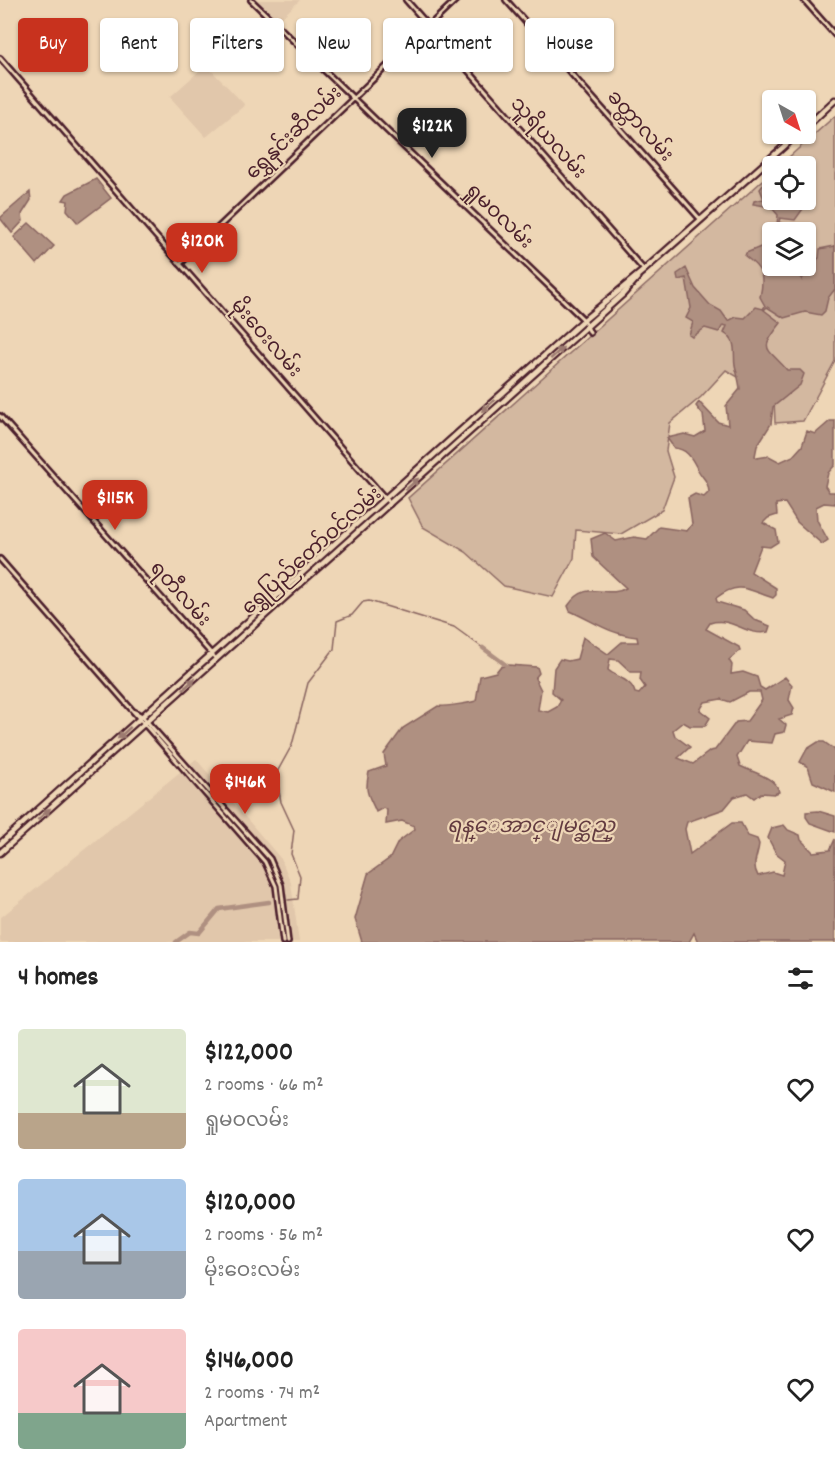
<!DOCTYPE html>
<meta charset="utf-8">
<style>
:root{--surface:#fff;--page:#f2f2f2;--text:#222;--muted:#767676;--accent:#c8321e}
body{margin:0;font-family:Dekko,"Noto Sans Myanmar",sans-serif;background:var(--page);color:var(--text);height:100vh;display:flex;flex-direction:column;font-size:22px;white-space:nowrap}
*{box-sizing:border-box;margin:0}
p{font-size:20px;color:var(--muted)}
.icon{flex:none;width:33px;height:33px;fill:none;stroke:currentColor;stroke-width:2;stroke-linecap:round;stroke-linejoin:round}
.map{position:relative;height:942px;overflow:hidden}
.sheet{display:flex;flex-direction:column;background:var(--surface);flex:1}
.sheet>*{flex:none}
.banner{position:absolute;left:18px;top:18px;width:800px;height:54px;display:flex;gap:12px}
.needle{width:39px;rotate:141deg}
.buttons{position:absolute;left:762px;top:90px;display:grid;gap:12px}
.buttons a{display:grid;place-items:center;width:54px;height:54px;border-radius:6px;background:var(--surface);box-shadow:0 2px 4px #0004;font-size:30px}
.price{position:absolute;translate:-50% -51px;padding:0 14px;border-radius:12px;background:var(--accent);color:#fff;font-size:20px;line-height:39px;filter:drop-shadow(0 2px 3px #0008)}
.price::after{content:'';position:absolute;left:50%;top:36px;width:18px;height:14px;margin-left:-9px;background:inherit;clip-path:polygon(0 0,100% 0,50% 100%)}
.price.selected{background:#222;color:#fff}
ul{padding:0;list-style:none}
li{display:flex;align-items:center;gap:18px;height:150px;padding:0 18px}
li span{display:grid;place-items:center;flex:none;width:168px;height:120px;border-radius:6px;color:#555}
li>.icon{margin-inline-start:auto}
span .icon{width:72px;height:72px;fill:#fffc;stroke-width:1}
li b{font-size:26px}
h2{display:flex;justify-content:space-between;align-items:center;height:72px;padding:0 18px;font-size:26px}
.tag{padding:0 21px;border-radius:6px;background:var(--surface);box-shadow:0 2px 4px #0004;font-size:21px;line-height:54px}
.tag.selected{background:var(--accent);color:#fff}
.map>svg:first-child{display:block}
.built{fill:#e1c7ab}
.green{fill:#d3b8a0;stroke:#8e6c66;stroke-width:1.5;fill-rule:evenodd}
.water{fill:#af9081;stroke:#87635f;stroke-width:1.5;fill-rule:evenodd}
.lines{fill:none;stroke-linecap:round;stroke-linejoin:round}
.stream{stroke:#87635f;stroke-width:1.5}
.river{stroke:#af9081;stroke-width:4.5}
.minor-casing{stroke:#4a1f2b;stroke-width:8}
.major-casing{stroke:#4a1f2b;stroke-width:9}
.minor{stroke:#eed6b6;stroke-width:3}
.major{stroke:#eed6b6;stroke-width:4.5}
.oneway{fill:#9c7a70}
.labels{text-anchor:middle;dominant-baseline:central;stroke-width:4.5;stroke-linejoin:round;paint-order:stroke}
.street-label{font-size:20px;fill:#4a1f2b;stroke:#eed6b6}
.water-label{font-size:21px;font-style:italic;fill:#633b40;stroke:#eed6b6}
</style>
<div class="map">
<svg width="835" height="942" viewBox="0 0 835 942">
<rect width="100%" height="100%" fill="#eed6b6"/>
<filter id="ink" filterUnits="userSpaceOnUse"><feTurbulence type="fractalNoise" baseFrequency=".0167" numOctaves="2"/><feDisplacementMap in="SourceGraphic" scale="12" xChannelSelector="R" yChannelSelector="G"/><feConvolveMatrix kernelMatrix="1 2 1 2 8 2 1 2 1" color-interpolation-filters="sRGB"/></filter>
<g filter="url(#ink)">
<g class="built">
<path d="M253 0H300L277 22Z"/>
<path d="M206 65 245 105 206 137 170 97Z"/>
<path d="M196 759 281 859 291 883 299 942H0V918Z"/>
</g>
<path class="green" d="M835 116V361L803 421 775 423 774 398 726 370 701 397 670 423 666 451 674 477 662 510 621 534 576 530 574 558 553 597 504 586 466 552 423 527 408 498 772 172V200H806V166H779ZM772 232H806V266H772Z"/>
<g class="water">
<path d="M96 179 111 198 78 223 67 210 68 201 63 200 67 194Z"/>
<path d="M766 181 772 185V200H800L805 206 795 220 780 218 779 222 790 228 789 232H772V266H796L802 280 808 265 819 258 820 249 835 246V289L828 298 825 311 821 315 805 312 784 318 767 307 764 310 781 323C758 352 767 346 787 370H800L804 374 800 385 773 407 771 424 757 446 755 456 757 458 769 456 780 462 793 456 802 446 807 431 815 434 830 421H835V465L828 473 825 486 829 492H835V504L824 503 816 507 817 520 828 540 822 544 797 522 785 503 776 504 777 515 768 518 763 523 776 530 778 542 770 547 761 546 751 572 776 588V595L773 598C748 590 739 580 716 598L717 602 744 610 755 620 770 626 768 632C747 637 732 616 710 623L706 629 739 647 740 650 729 660 732 665 731 674 743 672 757 677 760 687 765 690 785 677 792 685 789 700 794 708 792 715 779 719 786 725 784 732 775 734 772 743 747 741 737 757 740 766C752 772 777 778 779 792L774 794 761 793 754 798 747 793 734 797 724 809 687 822 685 829 690 854 732 823H741L748 836 757 839 759 844C758 856 751 864 758 876L773 872 782 875 785 860 776 853 768 838 772 828 784 825 788 830 800 835 801 840 813 852 830 850 835 839V942H698L694 933 689 942H362L355 919 368 874 390 858 398 842 415 829 414 826 402 821 386 824 387 810 383 808 376 812C369 794 364 795 369 772L386 766 384 754 403 728 438 706C444 707 470 703 476 701L480 676 496 672 500 667 508 665 537 667 539 673 535 678 541 690 538 710 548 712 557 707 561 700 552 692 554 668 560 659 568 661 577 659 583 637 608 654 622 642H638L637 637C609 634 595 622 570 611L568 606C587 577 607 600 626 588L593 557 591 539 605 533 616 541 634 537 647 539 659 527 687 531 692 524 688 498 695 494 704 497 709 492C708 480 703 479 698 470 692 459 688 449 674 448L667 438 684 434 695 437 705 431 703 415 696 406 699 402 718 422 728 425 726 406 740 389C739 380 737 374 735 365 733 352 738 341 724 333L727 326 723 325 719 332 705 328 692 337 689 335 693 322 686 318 691 308 686 278 678 280 677 274 686 268 695 288 710 305 721 311 728 321 736 317 745 318 756 307 763 309 765 306 760 297C765 275 762 269 745 256L746 253 763 246 767 236 766 227 777 224 778 215 771 207 753 204 754 201 764 199 760 189ZM610 659 618 660 631 672H641L640 680 645 687 639 694 635 693C632 680 618 678 608 670ZM749 692H760L762 700 747 721 736 722 715 750 710 751 693 764 678 758 690 747 675 736 673 730 683 722 690 726H705L710 718 700 710 705 702 721 699 730 702Z"/>
<path d="M30 192 31 200 22 214 23 221 12 233 0 218Z"/>
<path d="M29 223 54 246 37 264 14 237Z"/>
<path d="M818 742H824L835 750V792L813 782 808 767 800 762 807 749Z"/>
<path d="M818 811 835 816V832L810 823 806 817V812Z"/>
</g>
<g class="lines">
<path class="stream" d="M288 900 298 899 300 876 291 854 294 830 281 802 276 774 292 745 308 683 334 649 337 621 352 615 363 602 369 601 454 627 483 648"/>
<g class="river">
<path d="M483 648 506 665"/>
<path d="M176 942 190 932 199 933 219 909 269 902"/>
</g>
<g class="minor-casing">
<g id="minor">
<path d="M251 0 584 320 590 333"/>
<path d="M406 0 644 270"/>
<path d="M506 0 701 220"/>
<path d="M804 0 835 35"/>
<path d="M0 58 390 504"/>
<path d="M180 264 456 0"/>
<path d="M0 416 216 659"/>
<path d="M0 559 265 862 276 886 283 942"/>
<path d="M135 712 142 716 270 859 281 885 288 942"/>
</g>
</g>
<g class="major-casing">
<g id="major">
<path d="M806 127 835 100"/>
<path d="M0 844 584 320 643 271 798 134"/>
<path d="M0 853 623 294 637 278"/>
</g>
</g>
<use href="#minor" class="minor"/>
<use href="#major" class="major"/>
</g>
<defs><path id="oneway-solid" d="M-6-.8H1V-3.2L6.5 0L1 3.2V.8H-6Z" transform="scale(1.5)"/></defs>
<g class="oneway">
<use href="#oneway-solid" transform="translate(557 353) rotate(-42)"/>
<use href="#oneway-solid" transform="translate(488 406) rotate(138)"/>
<use href="#oneway-solid" transform="translate(412 484) rotate(-42)"/>
<use href="#oneway-solid" transform="translate(189 684) rotate(-42)"/>
<use href="#oneway-solid" transform="translate(124 733) rotate(138)"/>
<use href="#oneway-solid" transform="translate(44 814) rotate(-42)"/>
</g>
</g>
<g class="labels">
<g class="street-label">
<text transform="translate(639 127) rotate(48)">ခတ္တာလမ်း</text>
<text transform="translate(295 134) rotate(-44)">ရွှေနှင်းဆီလမ်း</text>
<text transform="translate(547 139) rotate(48)">သူရိယလမ်း</text>
<text transform="translate(498 217) rotate(44)">ရှုမဝလမ်း</text>
<text transform="translate(265 339) rotate(49)">မိုးဝေးလမ်း</text>
<text transform="translate(313 552) rotate(-42)">ရွှေပြည်တော်ဝင်လမ်း</text>
<text transform="translate(179 595) rotate(48)">ရတီလမ်း</text>
</g>
<g class="water-label">
<text x="531" y="828">ရန္ေအာင္ျမင္ဆည္</text>
</g>
</g>
</svg>
<div class="buttons">
<a><svg class="needle" viewBox="-14 -14 28 28"><path d="M0-13l5 13h-10z" fill="#e53935"/><path d="M0 13l5-13h-10z" fill="#767676"/></svg></a>
<a><svg class="icon" aria-label="locate" viewBox="0 0 24 24"><circle cx="12" cy="12" r="6"/><path d="M12 2v4M12 18v4M2 12h4M18 12h4"/></svg></a>
<a><svg class="icon" aria-label="layers" viewBox="0 0 24 24"><path d="M12 4l9 5-9 5-9-5zM3 14l9 5 9-5"/></svg></a>
</div>
<b class="price selected" style="left:432px;top:159px">$122K</b>
<b class="price" style="left:202px;top:274px">$120K</b>
<b class="price" style="left:115px;top:531px">$115K</b>
<b class="price" style="left:245px;top:815px">$146K</b>
<div class="banner">
<a class="tag selected">Buy</a>
<a class="tag">Rent</a>
<a class="tag">Filters</a>
<a class="tag">New</a>
<a class="tag">Apartment</a>
<a class="tag">House</a>
</div>
</div>
<section class="sheet">
<h2>4 homes<svg class="icon" aria-label="filters" viewBox="0 0 24 24"><path d="M4 7h16M4 17h16"/><circle cx="9" cy="7" r="2"/><circle cx="15" cy="17" r="2"/></svg></h2>
<ul>
<li><span style="background:linear-gradient(#dfe7d0 70%,#b9a48a 0)"><svg class="icon" aria-label="home" viewBox="0 0 24 24"><path d="M3 11l9-7 9 7M6 9v11h12V9"/></svg></span><div><b>$122,000</b><p>2 rooms · 66 m²</p><p>ရှုမဝလမ်း</p></div><svg class="icon" aria-label="heart" viewBox="0 0 24 24"><path d="M12 20l-8-8c-3-5 5-10 8-4 3-6 11-1 8 4z"/></svg></li>
<li><span style="background:linear-gradient(#a9c7e8 60%,#9aa5b1 0)"><svg class="icon" aria-label="home" viewBox="0 0 24 24"><path d="M3 11l9-7 9 7M6 9v11h12V9"/></svg></span><div><b>$120,000</b><p>2 rooms · 56 m²</p><p>မိုးဝေးလမ်း</p></div><svg class="icon" aria-label="heart" viewBox="0 0 24 24"><path d="M12 20l-8-8c-3-5 5-10 8-4 3-6 11-1 8 4z"/></svg></li>
<li><span style="background:linear-gradient(#f6c9c9 70%,#7fa58c 0)"><svg class="icon" aria-label="home" viewBox="0 0 24 24"><path d="M3 11l9-7 9 7M6 9v11h12V9"/></svg></span><div><b>$146,000</b><p>2 rooms · 74 m²</p><p>Apartment</p></div><svg class="icon" aria-label="heart" viewBox="0 0 24 24"><path d="M12 20l-8-8c-3-5 5-10 8-4 3-6 11-1 8 4z"/></svg></li>
</ul>
</section>
